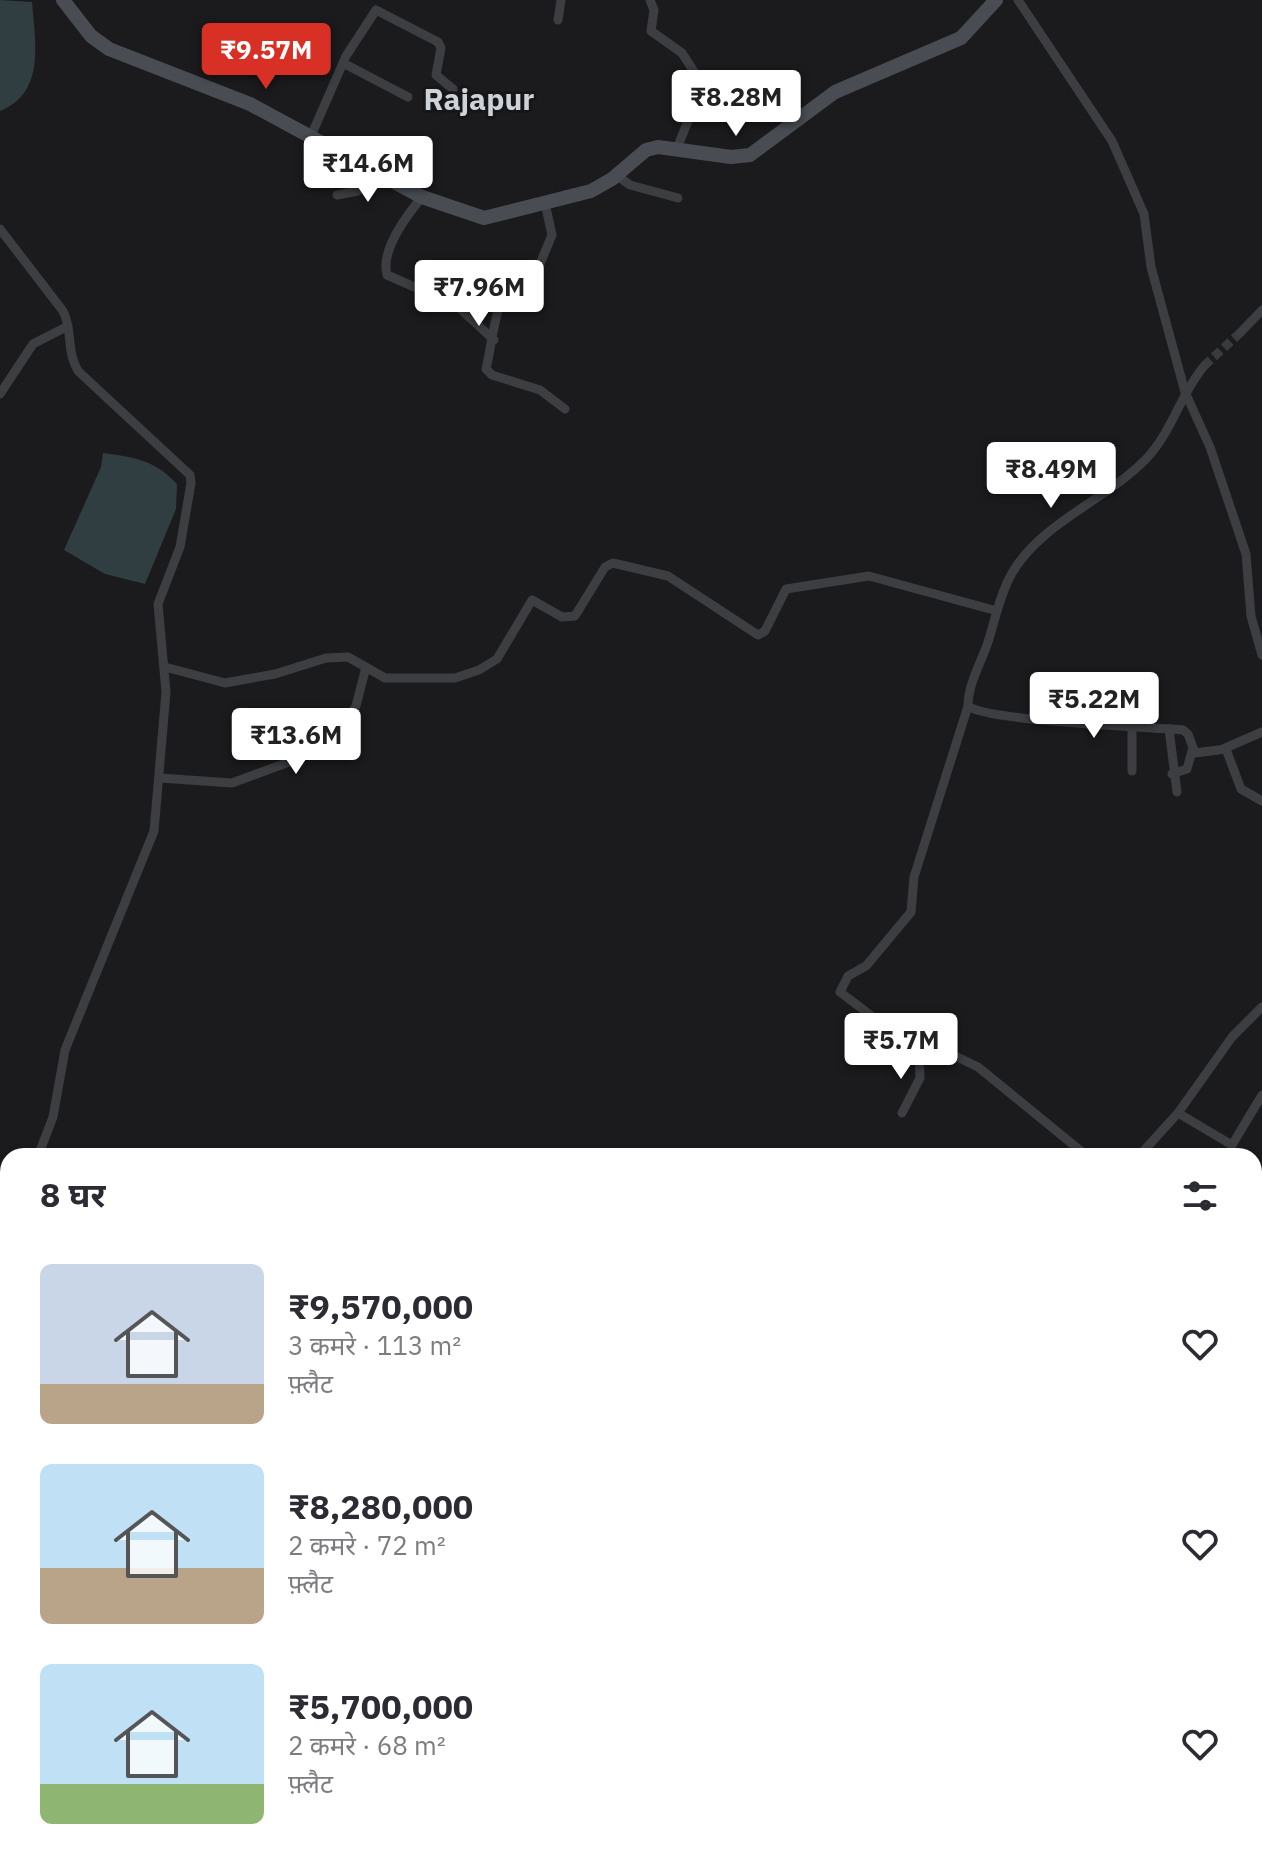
<!DOCTYPE html>
<html lang="hi">
<meta charset="utf-8">
<style>
:root{--surface:#fff;--page:#f7f7f7;--text:#2b2b33;--muted:#7c7c81;--accent:#d93025}
body{margin:0;font-family:"IBM Plex Sans","Noto Sans Devanagari",sans-serif;background:var(--page);color:var(--text);height:100vh;display:flex;flex-direction:column;font-size:30px;white-space:nowrap}
*{box-sizing:border-box;margin:0}
p{font-size:26px;color:var(--muted)}
.icon{flex:none;width:44px;height:44px;fill:none;stroke:currentColor;stroke-width:2;stroke-linecap:round;stroke-linejoin:round}
.map{position:relative;flex:1;overflow:hidden}
.sheet{position:absolute;left:0px;top:1148px;width:1262px;height:712px;display:flex;flex-direction:column;background:var(--surface);border-radius:24px 24px 0 0;box-shadow:0 2px 6px #0004}
.sheet>*{flex:none}
.price{position:absolute;translate:-50% -68px;padding:0 18px;border-radius:8px;background:#fff;color:#222;font-size:26px;line-height:52px;filter:drop-shadow(0 2px 4px #0008)}
.price::after{content:'';position:absolute;left:50%;top:48px;width:24px;height:18px;margin-left:-12px;background:inherit;clip-path:polygon(0 0,100% 0,50% 100%)}
.price.selected{background:var(--accent);color:#fff}
ul{padding:0;list-style:none}
li{display:flex;align-items:center;gap:24px;height:200px;padding:0 40px}
li span{display:grid;place-items:center;flex:none;width:224px;height:160px;border-radius:12px;color:#555}
li>.icon{margin-inline-start:auto}
span .icon{width:96px;height:96px;fill:#fffc;stroke-width:1}
li b{font-size:34px}
h2{display:flex;justify-content:space-between;align-items:center;height:96px;padding:0 40px;font-size:34px}
.map>svg:first-child{display:block}
.water{fill:#303e42}
.lines{fill:none;stroke-linecap:round;stroke-linejoin:round}
.street-tunnel{stroke:#383a3d;stroke-width:9;stroke-dasharray:9 4.5;stroke-linecap:butt}
.street{stroke:#3c3e42;stroke-width:9}
.secondary{stroke:#494d53;stroke-width:14}
.labels{text-anchor:middle;dominant-baseline:central;stroke-width:6;stroke-linejoin:round;paint-order:stroke}
.quarter-label{font-size:30px;font-weight:bold;fill:#ced3d9;stroke:#161618}
</style>
<div class="map">
<svg width="1262" height="1860" viewBox="0 0 1262 1860">
<rect width="100%" height="100%" fill="#1b1b1d"/>
<g class="water">
<path d="M0 0 32 2C35 42 46 93 0 111Z"/>
<path d="M103 453C134 457 155 460 177 484L176 509 145 584 105 574 64 550 101 467Z"/>
</g>
<g class="lines">
<path class="street-tunnel" d="M1204 366 1240 333"/>
<g class="street">
<path d="M650 0 654 10 651 31 682 53 698 78 695 104 677 148"/>
<path d="M1018 0 1112 141 1144 214 1151 267 1185 392 1210 447 1246 554 1251 616 1262 655"/>
<path d="M558 20 561 0"/>
<path d="M343 63 408 97"/>
<path d="M311 136 346 56 376 10 438 42 441 48 436 75 453 89"/>
<path d="M616 175 630 185 678 198"/>
<path d="M337 195 358 191 376 172"/>
<path d="M422 197C407 215 380 251 387 275L456 305 494 340"/>
<path d="M545 203 552 235 530 288 510 285C495 302 492 345 486 369L492 375 540 390 565 409"/>
<path d="M0 229 63 311C73 330 66 351 78 371L190 475 191 483 180 547 158 604 166 692 154 831 65 1050 53 1117 38 1156"/>
<path d="M1240 333 1262 310"/>
<path d="M1204 366C1180 395 1172 432 1146 459 1105 501 1042 522 1012 573 1000 594 995 620 988 642 981 663 968 684 968 706 987 721 1147 727 1183 730L1188 734 1195 753 1226 749 1241 789 1262 801"/>
<path d="M0 394 33 344 68 326"/>
<path d="M165 667 225 683 275 674 326 658 348 657 385 678H455L479 670 497 659 532 600 562 617 575 616 605 567 613 563 668 576 758 635 765 631 786 589 869 576 997 611"/>
<path d="M968 706 914 877 911 912 866 966 848 976 840 992 919 1052 951 1054 978 1067 1087 1156"/>
<path d="M1132 726V771"/>
<path d="M1169 729 1177 792"/>
<path d="M1223 749 1262 732"/>
<path d="M1172 774 1187 769 1192 751"/>
<path d="M160 778 232 783 289 762 320 735 346 721 356 706 366 667"/>
<path d="M902 1113 920 1078 919 1052"/>
<path d="M1178 1113 1232 1037 1262 1007"/>
<path d="M1139 1156 1178 1113 1232 1145 1262 1095"/>
<path d="M0 1372 8 1348"/>
<path d="M323 1860 329 1852"/>
</g>
<path class="secondary" d="M63 0 91 36 109 49 250 104 422 197 484 218 591 191 612 179 646 150 658 147 731 157 750 155 835 92 961 38 996 0"/>
</g>
<g class="labels">
<g class="quarter-label">
<text x="479" y="98">Rajapur</text>
</g>
</g>
</svg>
<b class="price selected" style="left:266px;top:91px">₹9.57M</b>
<b class="price" style="left:736px;top:138px">₹8.28M</b>
<b class="price" style="left:368px;top:204px">₹14.6M</b>
<b class="price" style="left:479px;top:328px">₹7.96M</b>
<b class="price" style="left:1051px;top:510px">₹8.49M</b>
<b class="price" style="left:1094px;top:740px">₹5.22M</b>
<b class="price" style="left:296px;top:776px">₹13.6M</b>
<b class="price" style="left:901px;top:1081px">₹5.7M</b>
<section class="sheet">
<h2>8 घर<svg class="icon" aria-label="filters" viewBox="0 0 24 24"><path d="M4 7h16M4 17h16"/><circle cx="9" cy="7" r="2"/><circle cx="15" cy="17" r="2"/></svg></h2>
<ul>
<li><span style="background:linear-gradient(#c9d6e8 75%,#b9a48a 0)"><svg class="icon" aria-label="home" viewBox="0 0 24 24"><path d="M3 11l9-7 9 7M6 9v11h12V9"/></svg></span><div><b>₹9,570,000</b><p>3 कमरे · 113 m²</p><p>फ़्लैट</p></div><svg class="icon" aria-label="heart" viewBox="0 0 24 24"><path d="M12 20l-8-8c-3-5 5-10 8-4 3-6 11-1 8 4z"/></svg></li>
<li><span style="background:linear-gradient(#bfe0f5 65%,#b9a48a 0)"><svg class="icon" aria-label="home" viewBox="0 0 24 24"><path d="M3 11l9-7 9 7M6 9v11h12V9"/></svg></span><div><b>₹8,280,000</b><p>2 कमरे · 72 m²</p><p>फ़्लैट</p></div><svg class="icon" aria-label="heart" viewBox="0 0 24 24"><path d="M12 20l-8-8c-3-5 5-10 8-4 3-6 11-1 8 4z"/></svg></li>
<li><span style="background:linear-gradient(#bfe0f5 75%,#8fb573 0)"><svg class="icon" aria-label="home" viewBox="0 0 24 24"><path d="M3 11l9-7 9 7M6 9v11h12V9"/></svg></span><div><b>₹5,700,000</b><p>2 कमरे · 68 m²</p><p>फ़्लैट</p></div><svg class="icon" aria-label="heart" viewBox="0 0 24 24"><path d="M12 20l-8-8c-3-5 5-10 8-4 3-6 11-1 8 4z"/></svg></li>
</ul>
</section>
</div>
